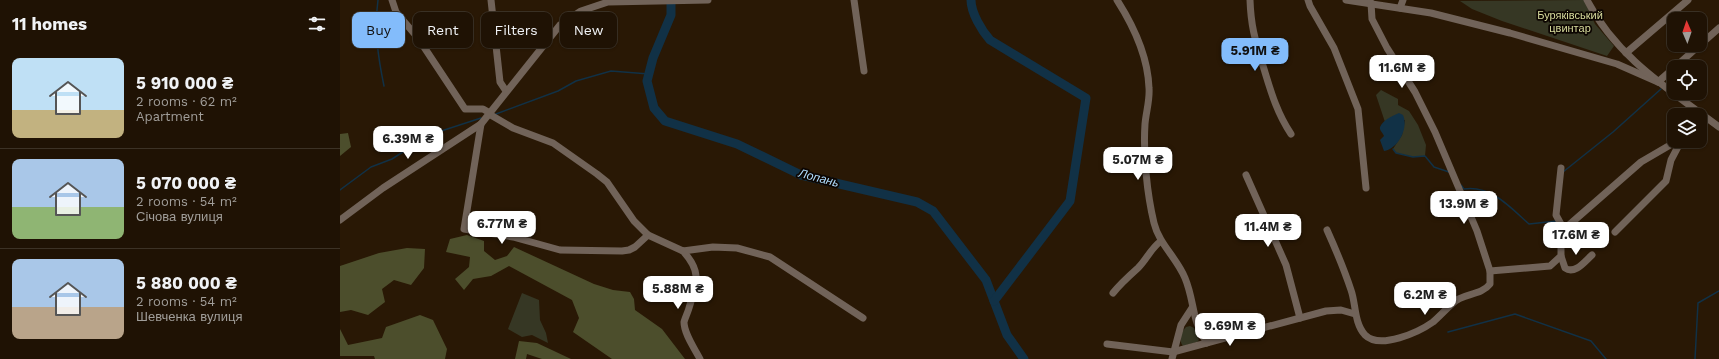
<!DOCTYPE html>
<meta charset="utf-8">
<style>
:root{--surface:#1f1204;--page:#271b0e;--text:#f1f3f6;--muted:#a19e9a;--line:#3c3226;--accent:#83bcfb}
body{margin:0;font-family:"Work Sans",sans-serif;background:var(--page);color:var(--text);height:100vh;display:flex;flex-direction:column;font-size:15px;white-space:nowrap}
*{box-sizing:border-box;margin:0}
p{font-size:13px;color:var(--muted)}
.icon{flex:none;width:22px;height:22px;fill:none;stroke:currentColor;stroke-width:2;stroke-linecap:round;stroke-linejoin:round}
.map{position:relative;flex:1;overflow:hidden}
.panel{display:flex;flex-direction:column;background:var(--surface);width:340px}
.panel>*{flex:none}
.guide{position:absolute;left:12px;top:12px;width:380px;height:36px;display:flex;gap:8px}
.needle{width:26px;rotate:358deg}
.controls{position:absolute;left:1327px;top:12px;display:grid;gap:8px}
.controls a{display:grid;place-items:center;width:40px;height:40px;border-radius:8px;background:var(--surface);box-shadow:0 1px 3px #0004,0 0 0 1px var(--line);font-size:20px}
.price{position:absolute;translate:-50% -34px;padding:0 9px;border-radius:8px;background:#fff;color:#222;font-size:13px;line-height:26px;filter:drop-shadow(0 1px 2px #0008)}
.price::after{content:'';position:absolute;left:50%;top:24px;width:12px;height:9px;margin-left:-6px;background:inherit;clip-path:polygon(0 0,100% 0,50% 100%)}
.price.active{background:var(--accent);color:#111}
ul{padding:0;list-style:none}
li{display:flex;align-items:center;gap:12px;height:100px;padding:0 12px}
li+li{border-top:1px solid var(--line)}
li span{display:grid;place-items:center;flex:none;width:112px;height:80px;border-radius:8px;color:#555}
li>.icon{margin-inline-start:auto}
span .icon{width:48px;height:48px;fill:#fffc;stroke-width:1}
li b{font-size:17px}
h2{display:flex;justify-content:space-between;align-items:center;height:48px;padding:0 12px;font-size:17px}
.chip{padding:0 14px;border-radius:8px;background:var(--surface);box-shadow:0 1px 3px #0004,0 0 0 1px var(--line);font-size:14px;line-height:36px}
.chip.active{background:var(--accent);color:#111}
main{display:flex;flex:1;min-height:0}
.map>svg:first-child{display:block}
.green{fill:#363724}
.forest{fill:#4c4e2c}
.water{fill:#113146}
.lines{fill:none;stroke-linecap:round;stroke-linejoin:round}
.stream{stroke:#113146;stroke-width:1.5}
.river{stroke:#113146;stroke-width:9}
.minor{stroke:#716359;stroke-width:7}
.labels{text-anchor:middle;dominant-baseline:central;stroke-width:3.5;stroke-linejoin:round;paint-order:stroke}
.park-label{font-size:11px;fill:#d7db9c;stroke:#0c0501}
.water-label{font-size:12px;font-style:italic;fill:#afdcfd;stroke:#0c0501}
</style>
<main>
<section class="panel">
<h2>11 homes<svg class="icon" aria-label="filters" viewBox="0 0 24 24"><path d="M4 7h16M4 17h16"/><circle cx="9" cy="7" r="2"/><circle cx="15" cy="17" r="2"/></svg></h2>
<ul>
<li><span style="background:linear-gradient(#bfe0f5 65%,#c2b280 0)"><svg class="icon" aria-label="home" viewBox="0 0 24 24"><path d="M3 11l9-7 9 7M6 9v11h12V9"/></svg></span><div><b>5 910 000 ₴</b><p>2 rooms · 62 m²</p><p>Apartment</p></div></li>
<li><span style="background:linear-gradient(#a9c7e8 60%,#8fb573 0)"><svg class="icon" aria-label="home" viewBox="0 0 24 24"><path d="M3 11l9-7 9 7M6 9v11h12V9"/></svg></span><div><b>5 070 000 ₴</b><p>2 rooms · 54 m²</p><p>Січова вулиця</p></div></li>
<li><span style="background:linear-gradient(#a9c7e8 60%,#b9a48a 0)"><svg class="icon" aria-label="home" viewBox="0 0 24 24"><path d="M3 11l9-7 9 7M6 9v11h12V9"/></svg></span><div><b>5 880 000 ₴</b><p>2 rooms · 54 m²</p><p>Шевченка вулиця</p></div></li>
</ul>
</section>
<div class="map">
<svg width="1379" height="359" viewBox="0 0 1379 359">
<rect width="100%" height="100%" fill="#291805"/>
<g class="green">
<path d="M1244 0 1255 24 1274 46 1267 56 1162 21 1132 9 1120 1Z"/>
<path d="M1041 90 1058 99V105L1069 111 1078 125 1086 145 1085 156 1073 157 1056 153 1053 149 1062 135 1065 120 1045 122 1036 95Z"/>
<path d="M182 293 199 300 200 320 206 333 208 343 192 335 182 337 168 329Z"/>
<path d="M850 326 854 328 859 340 857 342 843 346C838 340 841 332 846 327Z"/>
</g>
<g class="forest">
<path d="M8 133 11 147 0 156V134Z"/>
<path d="M127 235 144 241V251L155 260 167 256 174 247 254 284 273 290 290 292 294 299 295 310 322 329 345 359H272L233 332 239 318 232 300 169 266 151 276 133 279 124 290 115 279 129 267 130 257 106 252 110 239Z"/>
<path d="M67 248 85 249 84 268 71 285 54 280 42 289 45 302 28 315 11 310 0 312V266L39 253Z"/>
<path d="M80 315 93 320 107 349 105 359H35L34 356H0V329L8 345 42 338 46 327Z"/>
<path d="M179 341 197 343 231 359H202L187 354 186 359H175Z"/>
</g>
<path class="water" d="M1059 113 1063 115C1069 128 1058 149 1044 151L1040 140 1044 136C1043 133 1039 130 1040 127 1043 120 1052 116 1059 113Z"/>
<g class="lines">
<g class="stream">
<path d="M38 0C34 30 38 57 44 86"/>
<path d="M156 114 218 91 236 81 271 71 309 74"/>
<path d="M1053 149 1056 153 1073 157 1085 156 1094 167 1109 172"/>
<path d="M1223 172 1273 132 1321 89"/>
<path d="M1121 185 1124 189C1151 185 1170 207 1189 224L1217 221"/>
<path d="M0 190 31 167 52 159 89 135 141 118"/>
<path d="M1108 332 1175 314 1251 341 1266 359"/>
<path d="M1355 359 1358 303 1379 291"/>
</g>
<g class="river">
<path d="M331 0V15L313 58 307 81 314 108 325 121 397 144 461 175 577 202 593 211 646 280 667 335 684 359"/>
<path d="M631 0C631 13 642 31 650 40L746 98 730 201 654 301"/>
</g>
<g class="minor">
<path d="M52 0 56 12 78 38 125 109H143L150 113"/>
<path d="M151 0 160 82 166 91"/>
<path d="M514 0 524 71"/>
<path d="M777 0C793 25 808 57 809 88 810 100 806 112 805 124 803 154 807 194 814 223 819 244 837 258 845 278 855 302 851 320 867 343"/>
<path d="M910 0C911 29 916 42 924 69 931 92 937 113 951 134"/>
<path d="M968 0 970 6 994 48 1018 109 1026 188"/>
<path d="M1006 0 1091 13 1170 33 1277 64 1318 82"/>
<path d="M1247 0C1276 57 1330 90 1379 127"/>
<path d="M1060 8 1063 0"/>
<path d="M1286 53 1348 0"/>
<path d="M1335 67 1379 28"/>
<path d="M1318 82 1334 68"/>
<path d="M149 114 173 128 213 143 257 174 267 182 294 221 308 235 343 251 373 247 397 248 430 257 523 318"/>
<path d="M141 124 124 229 173 237 220 250 282 251 289 250 295 247 308 235"/>
<path d="M906 175 946 265 960 318"/>
<path d="M0 220 43 188 141 124 220 25 241 11 268 2 368 0"/>
<path d="M987 230C996 250 1004 269 1011 290 1016 304 1014 323 1025 335 1040 350 1079 332 1093 322 1100 316 1106 309 1113 303 1123 293 1141 296 1150 284V271L1137 231 1095 132 1075 92 1047 48 1032 19 1031 3"/>
<path d="M1221 232 1222 226 1216 215 1221 168"/>
<path d="M1275 232 1326 181 1331 160 1341 141"/>
<path d="M343 251C362 272 357 282 349 308 348 312 345 318 344 322 344 334 355 349 360 359"/>
<path d="M1221 256 1225 268C1235 275 1245 261 1252 255"/>
<path d="M1150 271 1210 266 1221 256V232L1301 162 1337 141"/>
<path d="M773 293C781 283 789 276 798 268 807 259 811 248 821 241"/>
<path d="M767 344 833 352 986 311 1001 310 1015 314"/>
<path d="M832 359 841 325 852 308"/>
</g>
</g>
<g class="labels">
<g class="park-label">
<text x="1230" y="15">Буряківський<tspan x="1230" dy="13">цвинтар</tspan></text>
</g>
<g class="water-label">
<text transform="translate(479 178) rotate(15)">Лопань</text>
</g>
</g>
</svg>
<div class="controls">
<a><svg class="needle" viewBox="-14 -14 28 28"><path d="M0-13l5 13h-10z" fill="#e53935"/><path d="M0 13l5-13h-10z" fill="#a19e9a"/></svg></a>
<a><svg class="icon" aria-label="locate" viewBox="0 0 24 24"><circle cx="12" cy="12" r="6"/><path d="M12 2v4M12 18v4M2 12h4M18 12h4"/></svg></a>
<a><svg class="icon" aria-label="layers" viewBox="0 0 24 24"><path d="M12 4l9 5-9 5-9-5zM3 14l9 5 9-5"/></svg></a>
</div>
<b class="price active" style="left:915px;top:72px">5.91M ₴</b>
<b class="price" style="left:1062px;top:89px">11.6M ₴</b>
<b class="price" style="left:68px;top:160px">6.39M ₴</b>
<b class="price" style="left:798px;top:181px">5.07M ₴</b>
<b class="price" style="left:1124px;top:225px">13.9M ₴</b>
<b class="price" style="left:162px;top:245px">6.77M ₴</b>
<b class="price" style="left:928px;top:248px">11.4M ₴</b>
<b class="price" style="left:1236px;top:256px">17.6M ₴</b>
<b class="price" style="left:338px;top:310px">5.88M ₴</b>
<b class="price" style="left:1085px;top:316px">6.2M ₴</b>
<b class="price" style="left:890px;top:347px">9.69M ₴</b>
<div class="guide">
<a class="chip active">Buy</a>
<a class="chip">Rent</a>
<a class="chip">Filters</a>
<a class="chip">New</a>
</div>
</div>
</main>
